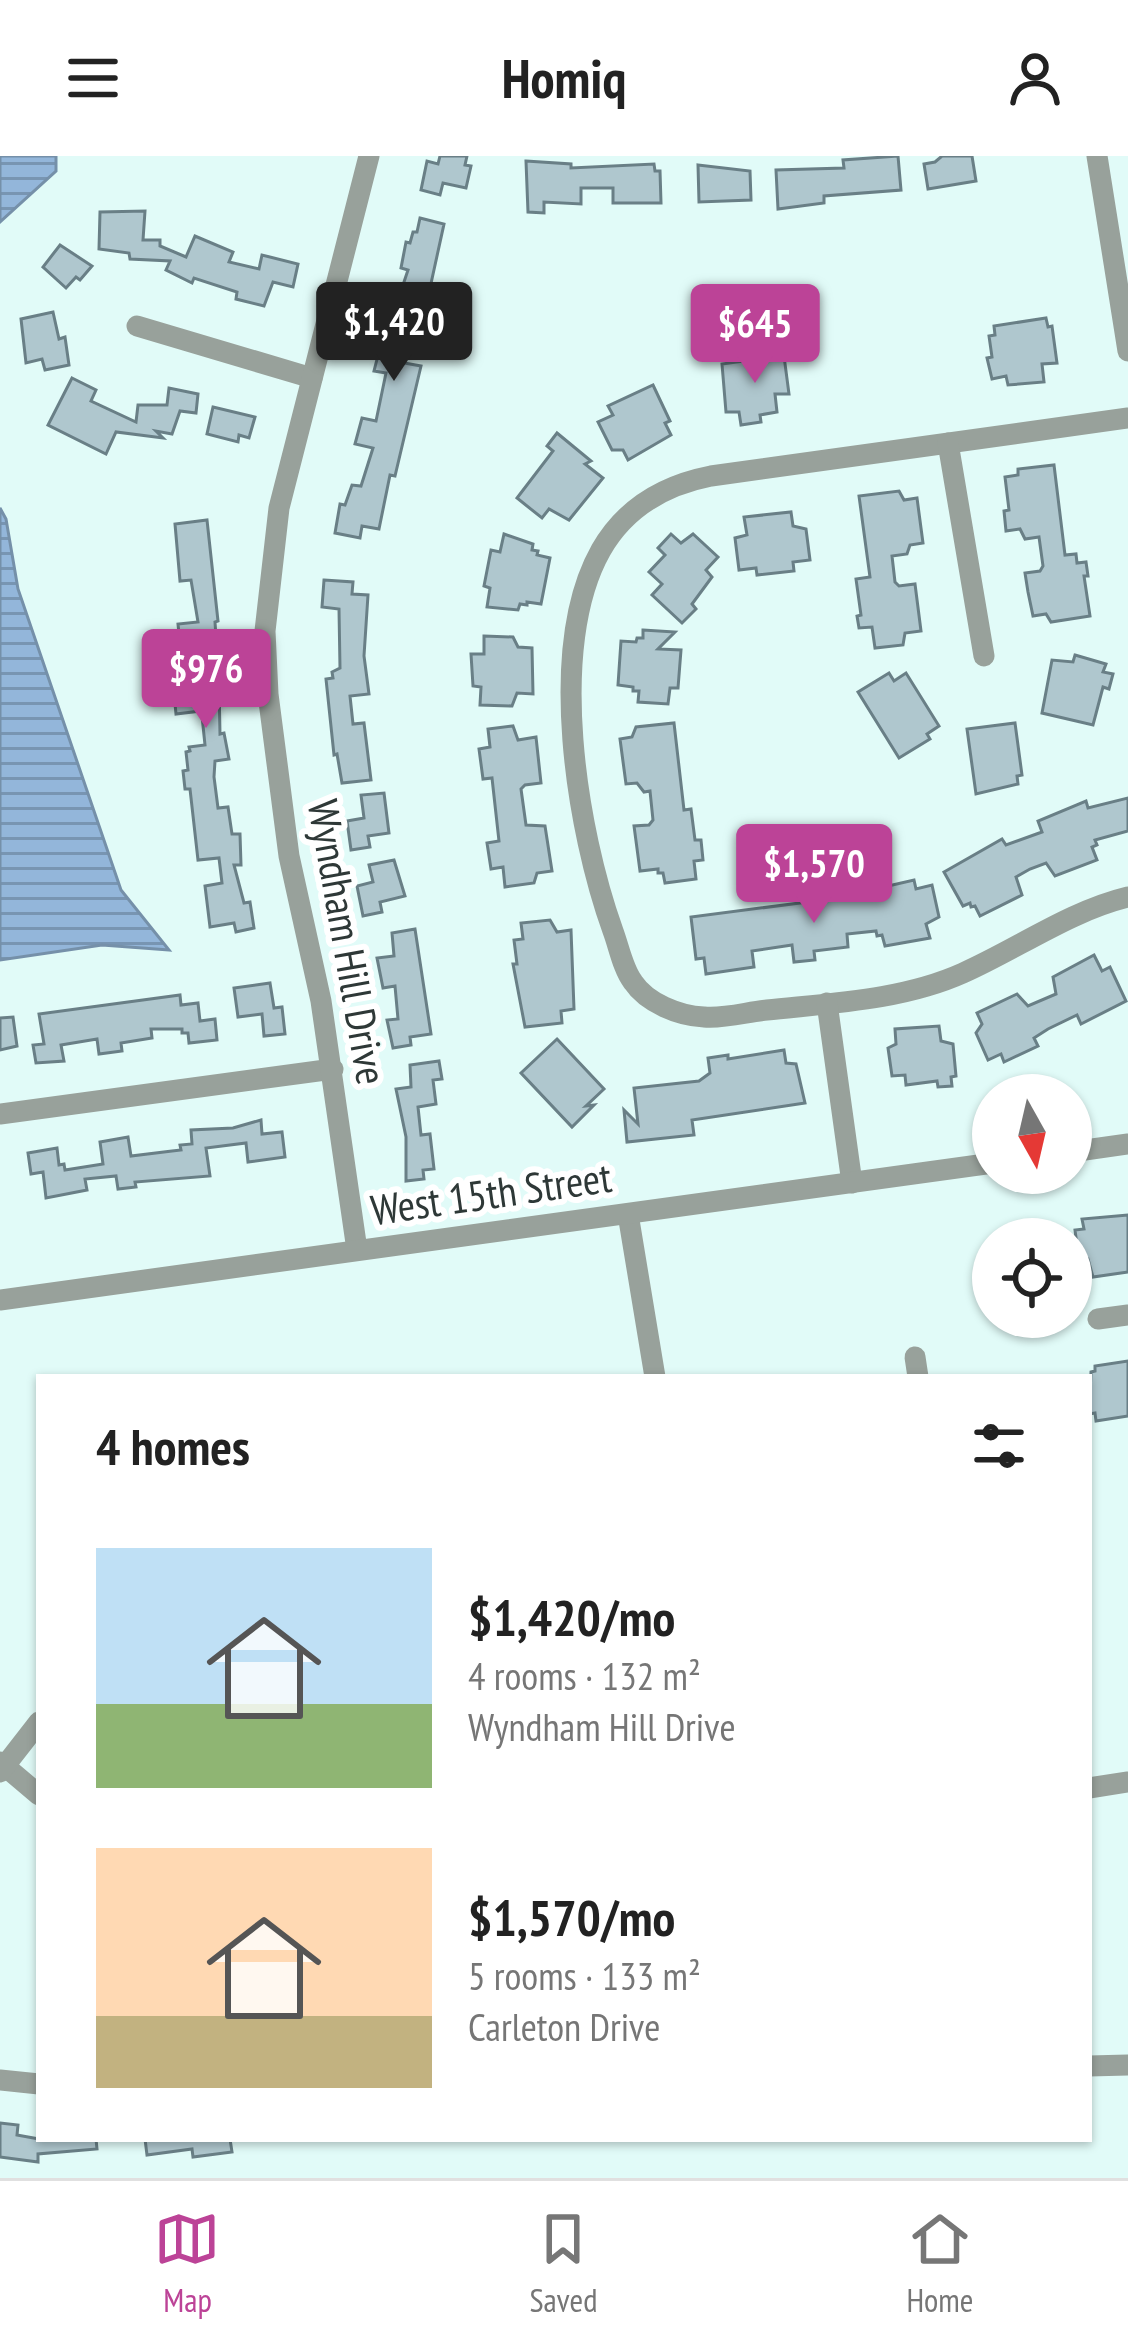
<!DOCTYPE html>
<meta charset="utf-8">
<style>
:root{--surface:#fff;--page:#f6f6f6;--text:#222;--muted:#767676;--line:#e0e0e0;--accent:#bc4397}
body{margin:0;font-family:"PT Sans Narrow",sans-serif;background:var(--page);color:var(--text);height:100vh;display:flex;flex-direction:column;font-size:45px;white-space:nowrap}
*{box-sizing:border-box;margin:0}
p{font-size:39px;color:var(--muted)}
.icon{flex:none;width:66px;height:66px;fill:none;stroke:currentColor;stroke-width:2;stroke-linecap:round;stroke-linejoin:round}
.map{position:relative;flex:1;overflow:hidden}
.drawer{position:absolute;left:36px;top:1218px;width:1056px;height:768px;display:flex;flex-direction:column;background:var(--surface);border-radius:0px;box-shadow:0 3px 9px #0004}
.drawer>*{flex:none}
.needle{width:78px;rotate:172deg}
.tools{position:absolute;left:972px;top:918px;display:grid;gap:24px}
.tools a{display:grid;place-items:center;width:120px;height:120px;border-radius:50%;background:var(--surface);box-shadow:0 3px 9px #0004;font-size:60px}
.price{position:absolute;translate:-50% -102px;padding:0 27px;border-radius:12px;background:var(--accent);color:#fff;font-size:39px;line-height:78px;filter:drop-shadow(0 3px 6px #0008)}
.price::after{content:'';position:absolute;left:50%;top:72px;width:36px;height:27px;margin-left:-18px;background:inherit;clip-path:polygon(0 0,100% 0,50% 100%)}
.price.selected{background:#222;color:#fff}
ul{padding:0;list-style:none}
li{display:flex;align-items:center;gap:36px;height:300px;padding:0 60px}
li span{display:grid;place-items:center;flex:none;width:336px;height:240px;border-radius:0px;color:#555}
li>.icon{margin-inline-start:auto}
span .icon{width:144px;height:144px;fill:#fffc;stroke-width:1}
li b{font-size:51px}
h2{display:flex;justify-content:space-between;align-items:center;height:144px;padding:0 60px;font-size:51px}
header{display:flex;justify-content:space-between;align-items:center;height:156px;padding:0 60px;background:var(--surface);font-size:54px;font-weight:800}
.menu{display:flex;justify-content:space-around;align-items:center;height:168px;border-top:3px solid var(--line);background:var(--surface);font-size:33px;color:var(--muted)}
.menu a{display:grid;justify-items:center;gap:6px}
.menu .selected{color:var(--accent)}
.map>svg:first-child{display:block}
.water{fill:url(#water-rules);stroke:#7590a9;stroke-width:3}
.building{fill:#afc7ce;stroke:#697f86;stroke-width:3}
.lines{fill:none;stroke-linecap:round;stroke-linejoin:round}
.minor{stroke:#98a19b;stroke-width:21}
.labels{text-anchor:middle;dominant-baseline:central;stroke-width:12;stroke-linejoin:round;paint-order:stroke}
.street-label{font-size:42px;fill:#2e3837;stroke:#fff}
</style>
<header><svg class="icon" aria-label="menu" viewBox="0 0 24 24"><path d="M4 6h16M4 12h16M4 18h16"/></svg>Homiq<svg class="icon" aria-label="person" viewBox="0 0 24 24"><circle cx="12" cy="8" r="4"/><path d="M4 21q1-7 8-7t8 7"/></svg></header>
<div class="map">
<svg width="1128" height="2022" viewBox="0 0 1128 2022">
<defs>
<pattern id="water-rules" width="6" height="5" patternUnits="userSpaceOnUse" patternTransform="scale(3)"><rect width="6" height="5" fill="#93b6da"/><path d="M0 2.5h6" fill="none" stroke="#7895b2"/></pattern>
</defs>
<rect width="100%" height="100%" fill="#e1fbf8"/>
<g class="water">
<path d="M0 0H56V15L0 66Z"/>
<path d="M0 352 6 363 18 433 121 734 169 794 102 789 0 804Z"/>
</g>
<g class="building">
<path d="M440 0H467L465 9 471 10 466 32 443 27 440 39 421 34 427 5 438 8Z"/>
<path d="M898 0 901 34 824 40V47L778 53 776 14 844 12 843 4Z"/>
<path d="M942 0H972L976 25 928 33 924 8 935 6Z"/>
<path d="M526 5 571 8V12L654 8 655 15H660L661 47H613V32H581V48L544 46V57L528 56Z"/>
<path d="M698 9 750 15 751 44 699 46Z"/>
<path d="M145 55 143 84H160V90L186 101 195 80 233 96 229 106 259 113 262 99 298 108 293 131 273 126 264 150 236 143 237 136 194 122 192 127 166 114 170 105 130 103 129 97 99 93 100 56Z"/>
<path d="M420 62 444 68 430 132 439 134 428 175 407 169 399 206 421 210 395 320 390 319 379 373 362 370 360 382 335 377 340 348 345 349 352 329 361 330 373 292 355 288 362 262 376 265 386 217 374 215 391 149 396 150 408 114 401 112 406 86 410 87 413 76H417Z"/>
<path d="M60 89 92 110 80 124 76 121 66 132 43 111Z"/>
<path d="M53 156 59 183 65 181 69 209 45 214 42 203 26 207 21 163Z"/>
<path d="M1046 162 1048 171 1052 170 1057 207 1042 208 1044 226 1008 229 1006 220 992 223 987 202 992 201 989 180 995 179 994 170Z"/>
<path d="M778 192 780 200H784L789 238H775L777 256 760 259 761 266 741 269 739 256H726L722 208 765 202 764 194Z"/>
<path d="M72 222 96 234 91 245 136 266 138 249H167L169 232 198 238 196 257 180 255 172 278 156 275 163 282 116 276 106 298 48 269Z"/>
<path d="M653 229 670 265 665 267 671 279 628 304 623 294H612L598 266 613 259 608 250Z"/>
<path d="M213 251 255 261 249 282 239 279 238 286 207 278Z"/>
<path d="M557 277 591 305 585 308 603 322 569 364 549 353 542 362 517 342 553 295 547 290Z"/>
<path d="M1054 309 1065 399 1076 398 1077 407 1086 406 1088 420H1084L1090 460 1051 466 1046 458 1033 460 1028 436 1025 417 1040 415 1043 410 1039 381 1025 383 1020 373 1006 375 1004 355 1009 354 1005 321 1018 319V313Z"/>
<path d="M899 335 904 344 917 342 923 387 910 389 907 398 892 400 895 426 899 430 915 428 921 475 905 477 903 489 875 492 872 471 859 472 857 460 861 459 856 423 870 421 859 340Z"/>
<path d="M791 356 793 370 806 373 810 404 793 406 794 415 757 419 756 412 739 414 735 382 747 379 744 361Z"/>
<path d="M207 364 218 465 215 466 216 481 210 482 211 494 200 498 203 531 219 529 220 578 224 577 229 603 215 605 214 621 218 652 228 651 232 678H240L241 709H234L244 747 250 746 254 772 236 776 234 767 210 771 205 730 222 727 219 702 198 704 190 633H185L183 615 188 614 186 596 190 595 189 591 205 589 202 560 201 555 176 558 172 517 179 516 175 478H179L178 468 198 466 191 424 180 425 175 368Z"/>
<path d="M504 378 533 388 532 394 538 395 537 399 550 402 541 448 527 446V449L520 448 518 454 487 451 490 432 484 430 491 394 500 396Z"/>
<path d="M671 378 681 387 693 378 718 401 706 414 712 421 692 448 696 453 682 467 652 439 662 428 649 416 665 399 658 392Z"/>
<path d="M324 424 353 426 352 438 368 439 364 500 369 538 350 540 353 568 364 567 371 624 342 627 337 598 334 599 326 523 333 522 332 516 340 512 339 453 322 451Z"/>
<path d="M643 474 675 476 658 493 681 494 678 532H670L668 548 638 546 639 535H633V531L618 529 621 485 636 486 637 482H643Z"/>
<path d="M484 480 513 481 518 491 532 492 533 538 517 537 512 550 480 549 481 531 473 530 471 498H484Z"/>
<path d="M1075 499 1106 508 1103 516 1113 518 1109 533 1103 531 1093 569 1042 557 1052 504 1073 506Z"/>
<path d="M889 517 894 525 906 517 939 570 927 578 930 583 899 602 858 536Z"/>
<path d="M674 567 684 654 691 653 695 684H701L703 704 694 705 696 723 665 727 663 717H658V713L640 715 634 670 649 669 653 664 650 635 644 636 637 627 626 628 620 583 632 581 636 571Z"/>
<path d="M1015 567 1022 619 1017 620 1018 628 976 638 967 573Z"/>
<path d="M513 570 518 584 536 581 541 627 525 629 521 633 526 669 545 670 552 715 537 717 534 727 505 731 503 711 491 713 487 687 499 685 492 622 483 623 479 593 490 591 488 573Z"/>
<path d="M384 637 389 677 368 680 370 691 351 694 347 665 364 662 361 639Z"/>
<path d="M1128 642V675L1095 684 1097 689 1092 691 1097 704 1055 720 1046 707 1030 713 1016 721 1022 739 980 760 975 750 971 751 970 747 963 750 944 716 1002 683 1006 689 1042 676 1038 665 1086 645 1088 652Z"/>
<path d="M394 704 405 740 380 746 382 756 363 760 357 730 373 726 369 709Z"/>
<path d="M914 724 916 733 932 729 939 761 926 768 930 782 885 790 882 779 877 780 876 775 847 778 848 791 814 795 815 804 794 806 792 789 752 795 754 811 706 818 704 802 696 803 691 761 862 739V736Z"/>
<path d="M550 764 557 776 571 774 574 853 561 855 562 867 525 871 513 808H517L514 784 523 783 521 767Z"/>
<path d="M415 773 431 878 410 881 411 889 393 892 387 864 398 863 395 830 383 832 377 802 394 800 392 777Z"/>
<path d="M1094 799 1102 815 1110 811 1126 845 1081 868 1077 859 1048 873 1034 882 1038 890 1004 906 1001 898 988 904 976 877 982 868 977 857 1017 838 1028 850 1056 838 1053 821Z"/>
<path d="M270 827 274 852 282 851 285 878 264 880 262 858 238 861 234 832Z"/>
<path d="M180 839 181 849 198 847 200 865 215 863 217 884 189 887 188 877H182V873H151L152 882 121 887 122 895 99 898 97 883 61 889 64 905 36 907 33 889 44 888 39 858Z"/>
<path d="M13 861 17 890 0 894V862Z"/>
<path d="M939 870 941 885 953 888 956 920 951 921 952 930 938 931 937 925 906 929 905 919 892 920 888 892 896 888 895 873Z"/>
<path d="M557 883 604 933 586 950 594 949 572 971 521 917Z"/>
<path d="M784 894 786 907 796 908 805 947 692 964 694 979 627 986 624 954 638 968 634 932 699 925 710 917 708 902 728 899V903Z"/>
<path d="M439 905 442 923 433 924 436 948 418 951 421 979 430 978 434 1013 423 1014 424 1023 406 1025V981L396 933 411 931 410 909Z"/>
<path d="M261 964 262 978 282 976 285 1001 248 1006 246 987 206 992 210 1020 135 1026 136 1031 118 1033 116 1020 85 1023 87 1034 46 1042 43 1016 31 1018 28 997 57 992 59 1009 64 1008 65 1014 103 1008 100 986 128 981 131 1000 172 995 181 994 180 989 192 988 191 974 233 972Z"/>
<path d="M1128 1059V1116L1093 1121 1088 1103 1079 1105 1075 1074 1084 1073 1082 1063Z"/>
<path d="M1128 1205V1260L1096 1265 1095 1257 1089 1258 1091 1216 1095 1215V1210Z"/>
<path d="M0 1967 18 1969 17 1979 39 1983H96L97 1993 38 1998V2006L0 2001Z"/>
<path d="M145 1983H230L232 1996 193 2001 192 1993 147 1999Z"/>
</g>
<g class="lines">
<g class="minor">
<path d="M1097 0 1128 195"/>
<path d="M137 170 312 222"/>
<path d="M1128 262 711 320C665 329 625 352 601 394 546 491 577 675 613 775 619 791 623 813 633 826 647 847 679 860 704 861 724 863 747 856 767 854 832 847 903 844 963 817 1017 793 1070 755 1128 741"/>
<path d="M948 287 984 500"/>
<path d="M827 847 852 1027"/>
<path d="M0 958 333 913"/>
<path d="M1071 996 1128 988"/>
<path d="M628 1058 655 1221"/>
<path d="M357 1094 321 845 289 700 268 538 265 475 279 352 369 0"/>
<path d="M0 1144 993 1007"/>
<path d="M1098 1163 1128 1159"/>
<path d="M915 1201 918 1221"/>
<path d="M0 1606 39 1639"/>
<path d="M0 1616 39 1566"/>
<path d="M1089 1632 1128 1626"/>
<path d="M1089 1910 1128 1909"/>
<path d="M0 1924 39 1928"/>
</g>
</g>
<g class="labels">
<g class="street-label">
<text transform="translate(348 786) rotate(80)">Wyndham Hill Drive</text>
<text transform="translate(491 1037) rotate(-8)">West 15th Street</text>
</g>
</g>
</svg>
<div class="tools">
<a><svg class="needle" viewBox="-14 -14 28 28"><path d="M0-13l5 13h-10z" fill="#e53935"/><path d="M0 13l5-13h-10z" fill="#767676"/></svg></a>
<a><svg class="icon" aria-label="locate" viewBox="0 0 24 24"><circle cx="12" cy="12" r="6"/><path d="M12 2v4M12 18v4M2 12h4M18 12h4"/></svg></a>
</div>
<b class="price selected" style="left:394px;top:228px">$1,420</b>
<b class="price" style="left:755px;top:230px">$645</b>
<b class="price" style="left:206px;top:575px">$976</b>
<b class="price" style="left:814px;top:770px">$1,570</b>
<section class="drawer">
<h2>4 homes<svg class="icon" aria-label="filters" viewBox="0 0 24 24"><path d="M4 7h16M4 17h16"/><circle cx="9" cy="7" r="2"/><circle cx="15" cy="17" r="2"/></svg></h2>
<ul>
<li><span style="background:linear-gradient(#bfe0f5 65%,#8fb573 0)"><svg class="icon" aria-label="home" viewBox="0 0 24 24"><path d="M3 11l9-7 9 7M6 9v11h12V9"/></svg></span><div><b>$1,420/mo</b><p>4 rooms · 132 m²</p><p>Wyndham Hill Drive</p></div></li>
<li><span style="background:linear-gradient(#ffd9b3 70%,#c2b280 0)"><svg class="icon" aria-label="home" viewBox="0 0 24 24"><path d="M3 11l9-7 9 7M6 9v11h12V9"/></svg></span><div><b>$1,570/mo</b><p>5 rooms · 133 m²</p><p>Carleton Drive</p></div></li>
</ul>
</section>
</div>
<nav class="menu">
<a class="selected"><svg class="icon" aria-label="map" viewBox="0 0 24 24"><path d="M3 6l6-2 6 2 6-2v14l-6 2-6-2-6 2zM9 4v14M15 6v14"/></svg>Map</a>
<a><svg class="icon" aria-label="saved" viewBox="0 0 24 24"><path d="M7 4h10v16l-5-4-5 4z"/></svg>Saved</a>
<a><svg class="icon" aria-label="home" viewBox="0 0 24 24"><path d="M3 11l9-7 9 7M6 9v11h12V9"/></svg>Home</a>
</nav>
